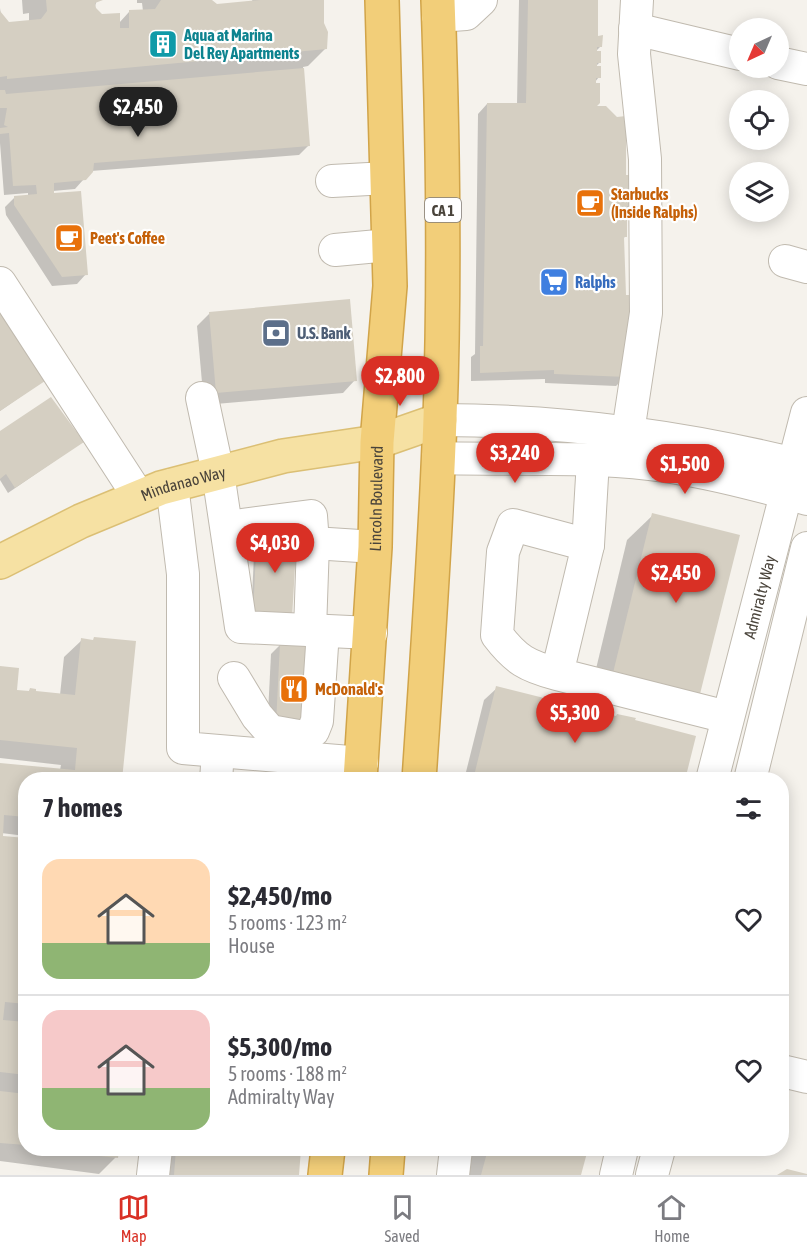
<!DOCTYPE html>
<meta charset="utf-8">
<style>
:root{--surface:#fff;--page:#f7f7f7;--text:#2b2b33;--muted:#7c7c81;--line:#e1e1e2;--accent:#d93025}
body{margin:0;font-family:"Asap Condensed",sans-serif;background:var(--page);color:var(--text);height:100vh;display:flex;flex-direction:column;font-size:22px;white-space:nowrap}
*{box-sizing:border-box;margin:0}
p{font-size:20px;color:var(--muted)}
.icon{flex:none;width:33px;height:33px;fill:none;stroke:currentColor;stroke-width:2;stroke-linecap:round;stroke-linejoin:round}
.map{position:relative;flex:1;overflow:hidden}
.details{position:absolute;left:18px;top:772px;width:771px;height:384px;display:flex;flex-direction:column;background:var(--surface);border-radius:24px;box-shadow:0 3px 15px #0003}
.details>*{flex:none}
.needle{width:39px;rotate:224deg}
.buttons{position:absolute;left:729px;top:18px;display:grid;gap:12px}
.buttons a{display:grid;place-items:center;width:60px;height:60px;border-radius:50%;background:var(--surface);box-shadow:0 3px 15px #0003;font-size:30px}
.price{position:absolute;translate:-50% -51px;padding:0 14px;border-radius:21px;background:var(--accent);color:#fff;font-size:20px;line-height:39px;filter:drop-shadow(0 2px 3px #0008)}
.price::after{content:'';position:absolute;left:50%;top:36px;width:18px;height:14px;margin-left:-9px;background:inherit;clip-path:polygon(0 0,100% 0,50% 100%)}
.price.active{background:#222;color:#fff}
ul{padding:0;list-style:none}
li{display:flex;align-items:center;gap:18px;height:150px;padding:0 24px}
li+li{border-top:2px solid var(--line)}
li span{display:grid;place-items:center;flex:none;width:168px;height:120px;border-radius:18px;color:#555}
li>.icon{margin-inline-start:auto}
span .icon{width:72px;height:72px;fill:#fffc;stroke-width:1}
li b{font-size:26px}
h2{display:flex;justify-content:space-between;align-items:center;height:72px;padding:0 24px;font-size:26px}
.dock{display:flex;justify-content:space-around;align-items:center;height:84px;border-top:2px solid var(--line);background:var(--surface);font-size:16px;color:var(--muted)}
.dock a{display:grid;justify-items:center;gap:3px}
.dock .active{color:var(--accent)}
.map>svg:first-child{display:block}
.shadow{fill:#0003}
.building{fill:#d5cfc2}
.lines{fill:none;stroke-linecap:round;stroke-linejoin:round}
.minor-casing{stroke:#c0baaf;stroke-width:34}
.major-casing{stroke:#dbbf74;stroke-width:36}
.highway-casing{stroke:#d1a449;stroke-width:36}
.minor{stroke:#fff;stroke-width:32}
.major{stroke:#f6e1a3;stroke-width:33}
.highway{stroke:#f2ce79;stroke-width:33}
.labels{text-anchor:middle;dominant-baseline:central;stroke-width:4.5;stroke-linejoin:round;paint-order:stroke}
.shield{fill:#fff;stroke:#807b75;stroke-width:1.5}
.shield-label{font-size:15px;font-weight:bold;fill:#49433a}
.culture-label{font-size:16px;font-weight:bold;fill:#0d838f;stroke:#fff;text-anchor:start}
.food-label{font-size:16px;font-weight:bold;fill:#c56008;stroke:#fff;text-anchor:start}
.shop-label{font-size:16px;font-weight:bold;fill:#366cbe;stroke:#fff;text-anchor:start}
.service-label{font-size:16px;font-weight:bold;fill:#4e5e75;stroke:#fff;text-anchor:start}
.street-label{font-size:16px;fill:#49433a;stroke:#fff}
</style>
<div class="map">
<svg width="807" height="1175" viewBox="0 0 807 1175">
<rect width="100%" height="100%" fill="#f5f2ec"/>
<g class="shadow">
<path d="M22 0H97L94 9 102 16 119 23 129 12 143 11 142 3H137V0H210L216 6 253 2 252 0H321L325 49 308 66 303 67 309 145 299 155 91 171 75 189 53 191 86 274 77 284 52 286 6 215 5 207 15 197 28 196V193L4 195 0 143V8L1 16 8 24 29 21V13L23 14Z"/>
<path d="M519 0H596V37L601 46 595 52 600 62 595 67 599 77 595 82 594 108 625 176 631 205 625 211V237L622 239 625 377 616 386 545 383V379L471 381V357L475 354 478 114 487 104H517Z"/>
<path d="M210 313 355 380 343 393 204 405 197 326Z"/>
<path d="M0 316 43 381 0 411Z"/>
<path d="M0 433 82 442 8 493 0 480Z"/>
<path d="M653 515 699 694 589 698 627 540Z"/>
<path d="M255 534 288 620 251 618Z"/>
<path d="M82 640 120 780H26V836L1 833V837L26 841V1149H117L116 1157 99 1174 0 1161V764L60 770 61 765 0 758V668L16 691 28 692 30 690 34 693 60 695 64 657Z"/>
<path d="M281 644 309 701 267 733 271 654Z"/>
<path d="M497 688 615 718 684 780H464L484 700Z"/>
<path d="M166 1149H210L209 1154 226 1155 227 1149H300L297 1175H163Z"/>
<path d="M470 1149H586L580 1175H463Z"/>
</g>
<g class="building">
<path d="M46 0H103L95 3 96 8 102 14 120 13V28H129V10L155 9 161 0H212L217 4 260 0H324V23L328 32 327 49 7 79V76L0 77V11L9 22 41 19 47 11Z"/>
<path d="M528 0H598V36L603 35 602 47H597V51H601V63H597V66H601V78H596V83H600V103L597 106H606L617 117 626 116V175H632V206H627V237H624L626 295H631L627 377 554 374V370L480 373V346H483L487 103H526Z"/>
<path d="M304 68 310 146 94 163 93 172 86 180 54 183V193L81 191 88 275 62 277 14 205V196L37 194 36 185 13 186 9 133 0 134V128L8 127 4 125 7 108H0V90H5L6 94Z"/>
<path d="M350 299 357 381 216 393 209 312Z"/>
<path d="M0 313 45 381 0 411Z"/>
<path d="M51 397 84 442 15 488 6 474 0 479V431Z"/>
<path d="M652 513 740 535 700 694 613 673Z"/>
<path d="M257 530 297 532 292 618 253 616Z"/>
<path d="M94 637 136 641 122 780H26V817L4 815 3 836 26 838V1004L5 1002 3 1020 26 1022V1075L0 1072V763L75 770 77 748 0 740V666L19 668 17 690 29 691 30 688 36 689V691L75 695 81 638 93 640Z"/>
<path d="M280 643H310V719L276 724Z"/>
<path d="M496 686 616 716 617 714 636 718 635 720 696 736 685 780H473Z"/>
<path d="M0 1091 26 1094V1145L0 1143Z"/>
<path d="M80 1149H119L118 1158 80 1154Z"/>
<path d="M176 1149H211V1152L237 1154V1149H301L299 1175H174Z"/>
<path d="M488 1149H588L581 1175H481Z"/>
<path d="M787 1169 807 1174V1175H777Z"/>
</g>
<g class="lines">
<g class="minor-casing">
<g id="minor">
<path d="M438 16 466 14 481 0"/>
<path d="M635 29 740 54"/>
<path d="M778 63 807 69"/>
<path d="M332 181 387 178"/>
<path d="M335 250 389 245"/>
<path d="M785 261 807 267"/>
<path d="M0 283 139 497"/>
<path d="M202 398 218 473 241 627 371 633"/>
<path d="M440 420C563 420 688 437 807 467"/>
<path d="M628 432 646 313 645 159 634 54 637 0"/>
<path d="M438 458C508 460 580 456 650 464 703 470 756 484 807 499"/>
<path d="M172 485 183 574V748L362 763"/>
<path d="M227 527 311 516 313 543 375 547"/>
<path d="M588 545 593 460"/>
<path d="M310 630 313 543"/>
<path d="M557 674 588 545 513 525 503 552 497 635C516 660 527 666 557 674L727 717"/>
<path d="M234 678 257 716 270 731 304 737 313 731 317 721 323 631"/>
<path d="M216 780 218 752"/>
<path id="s1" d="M712 780 807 413"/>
<path d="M750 780 807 548"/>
<path d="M782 1071 807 1077"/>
<path d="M153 1175 156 1149"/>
<path d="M453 1175 456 1149"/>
<path d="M616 1175 622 1149"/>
<path d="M652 1175 659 1149"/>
</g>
</g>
<g class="major-casing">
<g id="major">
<path id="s2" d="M0 562 81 521 161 488 283 456 377 442 440 420"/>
</g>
</g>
<g class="highway-casing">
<g id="highway">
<path id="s3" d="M360 780 375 547 377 442 390 286 382 0"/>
<path d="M419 780C427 659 436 538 440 418 445 278 443 139 438 0"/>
<path d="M325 1175 328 1149"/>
<path d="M386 1175 388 1149"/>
</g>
</g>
<use href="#minor" class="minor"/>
<use href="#major" class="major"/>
<use href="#highway" class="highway"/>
</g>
<defs>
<g id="building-square" transform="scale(1.5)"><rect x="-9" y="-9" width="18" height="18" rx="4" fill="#0f9aa8" stroke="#fff"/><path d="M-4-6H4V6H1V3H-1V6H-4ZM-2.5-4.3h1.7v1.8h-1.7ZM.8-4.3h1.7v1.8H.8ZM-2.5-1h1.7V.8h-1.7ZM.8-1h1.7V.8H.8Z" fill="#fff"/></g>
<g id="cafe-square" transform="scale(1.5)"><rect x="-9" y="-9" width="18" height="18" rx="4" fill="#e8710a" stroke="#fff"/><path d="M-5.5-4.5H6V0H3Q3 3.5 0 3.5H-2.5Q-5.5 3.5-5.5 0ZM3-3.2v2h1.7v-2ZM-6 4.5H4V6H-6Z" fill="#fff"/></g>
<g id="supermarket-square" transform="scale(1.5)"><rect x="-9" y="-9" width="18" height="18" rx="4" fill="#3f7fe0" stroke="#fff"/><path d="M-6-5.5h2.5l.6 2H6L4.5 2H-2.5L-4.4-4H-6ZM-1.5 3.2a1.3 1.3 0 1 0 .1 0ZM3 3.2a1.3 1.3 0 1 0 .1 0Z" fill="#fff"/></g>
<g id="bank-square" transform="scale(1.5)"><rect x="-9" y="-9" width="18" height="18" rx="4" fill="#5c6f8a" stroke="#fff"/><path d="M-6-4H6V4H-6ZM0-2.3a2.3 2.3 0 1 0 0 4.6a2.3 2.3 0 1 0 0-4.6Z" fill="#fff"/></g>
<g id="restaurant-square" transform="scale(1.5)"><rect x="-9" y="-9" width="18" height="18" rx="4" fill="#e8710a" stroke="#fff"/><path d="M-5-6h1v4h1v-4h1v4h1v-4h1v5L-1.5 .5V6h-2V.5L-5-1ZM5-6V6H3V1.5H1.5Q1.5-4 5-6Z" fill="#fff"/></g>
</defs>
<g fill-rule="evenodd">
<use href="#building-square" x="163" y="44"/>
<use href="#cafe-square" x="590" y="203"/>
<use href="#cafe-square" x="69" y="238"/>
<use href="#supermarket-square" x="554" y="282"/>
<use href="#bank-square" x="276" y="333"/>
<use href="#restaurant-square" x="294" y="689"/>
</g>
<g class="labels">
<rect class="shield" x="425" y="198" width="36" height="24" rx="4.5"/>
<g class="shield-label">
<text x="443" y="210">CA 1</text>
</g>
<g class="culture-label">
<text x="184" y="35">Aqua at Marina<tspan x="184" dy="18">Del Rey Apartments</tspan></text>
</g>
<g class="food-label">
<text x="611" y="194">Starbucks<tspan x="611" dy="18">(Inside Ralphs)</tspan></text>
<text x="90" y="238">Peet's Coffee</text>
<text x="315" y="689">McDonald's</text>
</g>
<g class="shop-label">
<text x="575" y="282">Ralphs</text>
</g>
<g class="service-label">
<text x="297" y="333">U.S. Bank</text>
</g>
<g class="street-label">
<text stroke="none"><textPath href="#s2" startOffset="200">Mindanao Way</textPath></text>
<text stroke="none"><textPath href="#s3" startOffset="282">Lincoln Boulevard</textPath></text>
<text stroke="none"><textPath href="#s1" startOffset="189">Admiralty Way</textPath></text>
</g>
</g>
</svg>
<div class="buttons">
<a><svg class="needle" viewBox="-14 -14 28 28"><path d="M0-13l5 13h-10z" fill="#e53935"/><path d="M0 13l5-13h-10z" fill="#7c7c81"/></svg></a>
<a><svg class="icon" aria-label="locate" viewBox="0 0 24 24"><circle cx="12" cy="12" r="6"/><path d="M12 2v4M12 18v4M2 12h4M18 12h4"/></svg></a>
<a><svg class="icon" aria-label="layers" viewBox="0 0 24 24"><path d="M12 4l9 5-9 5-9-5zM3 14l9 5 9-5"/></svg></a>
</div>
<b class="price active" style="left:138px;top:138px">$2,450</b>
<b class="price" style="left:400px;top:407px">$2,800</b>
<b class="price" style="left:515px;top:484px">$3,240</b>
<b class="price" style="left:685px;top:495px">$1,500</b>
<b class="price" style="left:275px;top:574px">$4,030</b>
<b class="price" style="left:676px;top:604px">$2,450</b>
<b class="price" style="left:575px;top:744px">$5,300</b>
<section class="details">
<h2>7 homes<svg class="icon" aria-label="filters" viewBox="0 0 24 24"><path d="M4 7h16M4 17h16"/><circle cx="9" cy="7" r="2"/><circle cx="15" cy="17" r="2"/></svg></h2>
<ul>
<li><span style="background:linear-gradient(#ffd9b3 70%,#8fb573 0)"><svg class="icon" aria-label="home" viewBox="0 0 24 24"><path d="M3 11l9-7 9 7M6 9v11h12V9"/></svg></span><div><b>$2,450/mo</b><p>5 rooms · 123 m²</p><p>House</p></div><svg class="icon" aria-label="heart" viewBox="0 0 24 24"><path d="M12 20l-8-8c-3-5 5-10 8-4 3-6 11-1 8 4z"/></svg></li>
<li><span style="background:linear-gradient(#f6c9c9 65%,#8fb573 0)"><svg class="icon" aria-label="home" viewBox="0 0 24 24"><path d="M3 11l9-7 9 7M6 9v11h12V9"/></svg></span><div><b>$5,300/mo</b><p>5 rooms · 188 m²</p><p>Admiralty Way</p></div><svg class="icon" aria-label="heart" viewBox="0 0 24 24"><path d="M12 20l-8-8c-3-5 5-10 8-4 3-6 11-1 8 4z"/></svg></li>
</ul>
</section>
</div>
<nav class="dock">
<a class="active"><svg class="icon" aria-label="map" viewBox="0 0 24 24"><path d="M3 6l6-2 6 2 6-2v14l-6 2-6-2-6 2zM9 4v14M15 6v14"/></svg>Map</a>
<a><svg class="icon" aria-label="saved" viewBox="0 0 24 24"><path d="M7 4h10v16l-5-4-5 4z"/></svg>Saved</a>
<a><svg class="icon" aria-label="home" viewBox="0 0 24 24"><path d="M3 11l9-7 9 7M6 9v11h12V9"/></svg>Home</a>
</nav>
